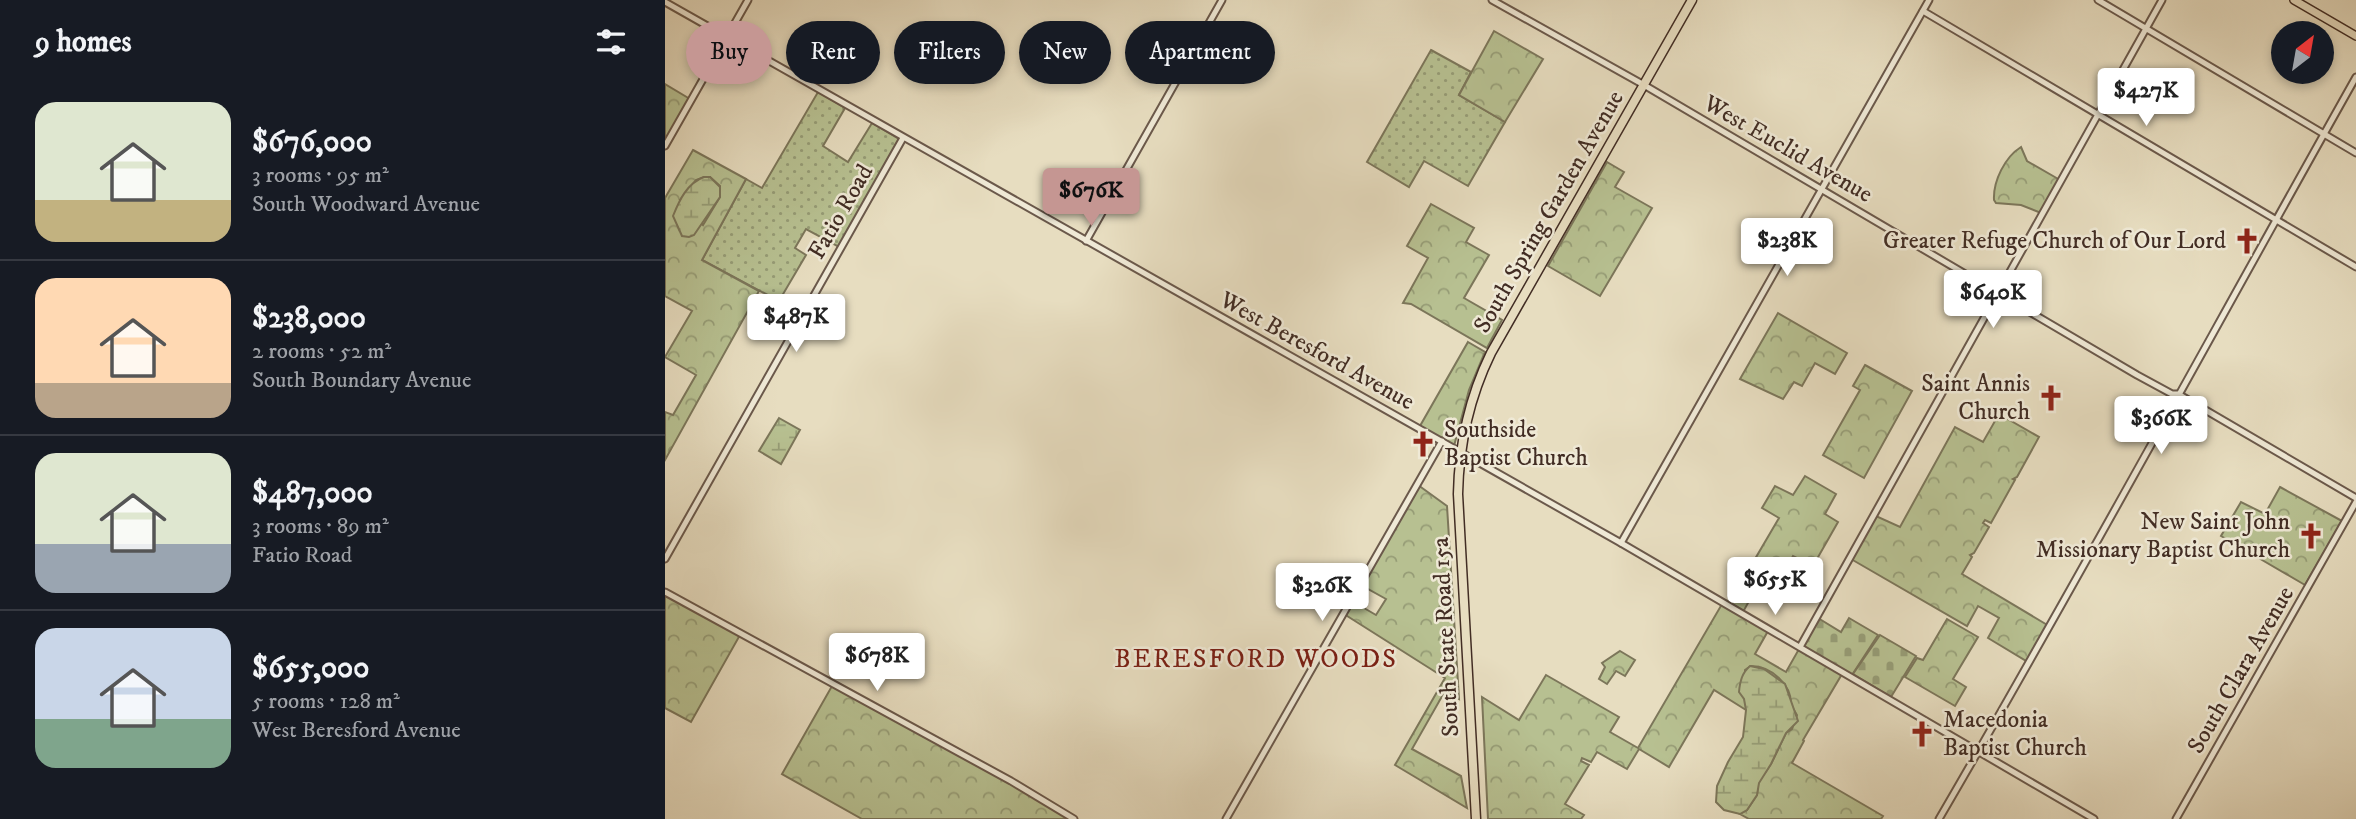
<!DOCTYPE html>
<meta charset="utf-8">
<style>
:root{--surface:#171b24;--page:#20242c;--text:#f1f3f6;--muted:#9ea1a6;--line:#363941;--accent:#c59692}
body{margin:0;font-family:"IM FELL DW Pica",serif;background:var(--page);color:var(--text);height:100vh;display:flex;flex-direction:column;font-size:26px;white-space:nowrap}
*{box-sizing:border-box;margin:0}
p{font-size:23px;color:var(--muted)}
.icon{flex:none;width:38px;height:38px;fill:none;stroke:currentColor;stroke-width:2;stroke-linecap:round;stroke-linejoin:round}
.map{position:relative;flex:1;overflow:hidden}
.sheet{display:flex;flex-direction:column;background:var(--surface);width:665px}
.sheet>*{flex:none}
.hud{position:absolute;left:21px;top:21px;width:665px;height:63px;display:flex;gap:14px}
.needle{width:46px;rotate:31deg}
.fabs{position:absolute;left:1606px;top:21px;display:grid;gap:14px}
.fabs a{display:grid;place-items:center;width:63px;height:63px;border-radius:50%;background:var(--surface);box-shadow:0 4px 10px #0003;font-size:35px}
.price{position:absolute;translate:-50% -60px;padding:0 16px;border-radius:7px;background:#fff;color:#222;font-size:23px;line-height:46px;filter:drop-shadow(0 2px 4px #0008)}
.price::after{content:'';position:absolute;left:50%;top:42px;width:21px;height:16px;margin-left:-10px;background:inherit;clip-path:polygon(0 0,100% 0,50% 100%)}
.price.selected{background:var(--accent);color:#111}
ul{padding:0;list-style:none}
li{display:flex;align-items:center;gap:21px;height:175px;padding:0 35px}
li+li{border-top:2px solid var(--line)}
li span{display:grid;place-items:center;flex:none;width:196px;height:140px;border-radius:21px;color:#555}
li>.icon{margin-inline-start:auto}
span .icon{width:84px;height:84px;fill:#fffc;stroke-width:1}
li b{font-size:30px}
h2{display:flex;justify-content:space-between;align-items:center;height:84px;padding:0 35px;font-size:30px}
.pill{padding:0 24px;border-radius:32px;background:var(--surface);box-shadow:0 4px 10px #0003;font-size:24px;line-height:63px}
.pill.selected{background:var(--accent);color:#111}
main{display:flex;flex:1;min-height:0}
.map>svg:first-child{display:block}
.grass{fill:url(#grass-dots);stroke:#7c765a;stroke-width:2}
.forest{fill:url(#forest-crowns);stroke:#7c765a;stroke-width:2;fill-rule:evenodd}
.wetland{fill:url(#wetland-marsh);stroke:#7c765a;stroke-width:2}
.cemetery{fill:url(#cemetery-stones);stroke:#7c765a;stroke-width:2}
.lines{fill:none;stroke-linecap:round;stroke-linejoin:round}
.tertiary-casing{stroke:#6b594b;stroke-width:9}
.primary-casing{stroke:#422d24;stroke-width:10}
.trunk-casing{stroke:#422d24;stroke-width:11}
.tertiary{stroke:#efe9d6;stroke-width:5}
.primary{stroke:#e7ddc0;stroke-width:7}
.trunk{stroke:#e7ddc0;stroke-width:8}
.labels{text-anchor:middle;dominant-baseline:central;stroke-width:5;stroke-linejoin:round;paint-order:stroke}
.street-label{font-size:24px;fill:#422d24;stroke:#efe9d6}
.poi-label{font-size:24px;fill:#422d24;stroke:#efe9d6;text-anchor:end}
.neighbourhood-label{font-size:26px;letter-spacing:2px;fill:#7a1f14;stroke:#efe9d6}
</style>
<main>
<section class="sheet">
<h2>9 homes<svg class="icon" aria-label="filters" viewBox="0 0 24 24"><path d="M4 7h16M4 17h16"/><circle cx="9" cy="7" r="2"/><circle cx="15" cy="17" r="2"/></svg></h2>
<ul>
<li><span style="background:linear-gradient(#dfe7d0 70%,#c2b280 0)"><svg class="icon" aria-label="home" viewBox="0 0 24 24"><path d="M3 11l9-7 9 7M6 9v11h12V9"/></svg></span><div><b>$676,000</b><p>3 rooms · 95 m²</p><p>South Woodward Avenue</p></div></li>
<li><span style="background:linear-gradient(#ffd9b3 75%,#b9a48a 0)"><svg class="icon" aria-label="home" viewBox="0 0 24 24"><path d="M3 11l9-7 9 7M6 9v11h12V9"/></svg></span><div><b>$238,000</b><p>2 rooms · 52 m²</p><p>South Boundary Avenue</p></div></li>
<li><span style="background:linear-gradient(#dfe7d0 65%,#9aa5b1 0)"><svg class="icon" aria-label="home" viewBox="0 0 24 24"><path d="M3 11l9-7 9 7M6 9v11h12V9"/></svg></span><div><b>$487,000</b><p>3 rooms · 89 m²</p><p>Fatio Road</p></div></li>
<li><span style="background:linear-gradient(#c9d6e8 65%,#7fa58c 0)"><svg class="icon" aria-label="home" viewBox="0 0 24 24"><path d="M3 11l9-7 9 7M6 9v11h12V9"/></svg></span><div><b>$655,000</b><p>5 rooms · 128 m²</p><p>West Beresford Avenue</p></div></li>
</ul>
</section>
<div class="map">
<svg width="1691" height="819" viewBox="0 0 1691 819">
<defs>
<pattern id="grass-dots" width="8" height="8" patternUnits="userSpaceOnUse" patternTransform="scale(1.75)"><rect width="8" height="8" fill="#b7c091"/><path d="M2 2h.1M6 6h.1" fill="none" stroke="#969c76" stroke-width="1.8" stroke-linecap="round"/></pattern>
<pattern id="forest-crowns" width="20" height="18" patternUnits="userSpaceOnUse" patternTransform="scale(1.75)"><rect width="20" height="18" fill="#b7c091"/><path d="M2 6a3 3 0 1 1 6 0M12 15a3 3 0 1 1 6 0" fill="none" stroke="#969c76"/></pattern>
<pattern id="wetland-marsh" width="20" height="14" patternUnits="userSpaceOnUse" patternTransform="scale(1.75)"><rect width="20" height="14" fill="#b7c091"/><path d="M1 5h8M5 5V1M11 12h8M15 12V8" fill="none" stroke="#969c76"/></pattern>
<pattern id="cemetery-stones" width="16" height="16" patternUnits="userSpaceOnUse" patternTransform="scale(1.75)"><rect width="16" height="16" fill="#b7c091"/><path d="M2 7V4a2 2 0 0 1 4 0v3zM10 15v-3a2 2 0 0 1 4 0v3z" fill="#969c76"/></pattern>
</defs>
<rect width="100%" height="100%" fill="#e7ddc0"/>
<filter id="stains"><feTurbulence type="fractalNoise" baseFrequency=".00286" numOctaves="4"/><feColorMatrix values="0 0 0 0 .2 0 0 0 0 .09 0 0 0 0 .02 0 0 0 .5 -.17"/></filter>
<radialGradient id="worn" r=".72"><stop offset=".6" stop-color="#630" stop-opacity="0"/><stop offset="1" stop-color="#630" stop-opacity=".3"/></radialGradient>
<g class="grass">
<path d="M766 50 806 72 794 95 840 122 803 186 759 161 744 187 702 162Z"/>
<path d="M153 92 180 108 158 146 183 162 207 123 234 139 174 247 141 229 130 248 141 255 114 301 37 260 81 179 97 188Z"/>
</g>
<g class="forest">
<path d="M829 31 878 59 840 122 794 95Z"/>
<path d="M0 84 25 99 0 143Z"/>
<path d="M1356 147 1362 161 1395 180 1376 213 1356 205 1331 203 1329 200C1328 181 1340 157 1356 147Z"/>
<path d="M28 150 81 179 37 260 94 291 0 460V412L8 415 31 375 0 357 27 311 0 296V198ZM39 177H45L55 186V197L38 225 15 200 31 180Z"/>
<path d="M942 162 959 172 950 187 987 208 935 296 883 266Z"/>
<path d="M766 204 809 228 801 242 824 255 799 298 837 320 822 348 746 304 738 303 763 258 742 246Z"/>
<path d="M1113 313 1182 353 1170 374 1150 363 1137 386 1129 382 1118 399 1075 379Z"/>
<path d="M803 342 820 352 804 390 789 446 755 426Z"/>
<path d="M1200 365 1247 391 1199 478 1158 455 1195 390 1188 386Z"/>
<path d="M1334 414 1374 437 1352 477 1348 479 1350 480 1326 523 1320 520 1318 523 1324 527 1309 553 1305 555 1307 557 1297 574 1384 626 1363 662 1323 638 1334 618 1313 606 1302 626 1186 559 1211 516 1235 527 1290 427 1318 442Z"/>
<path d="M1140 476 1171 494 1160 514 1173 522 1148 566 1128 556 1118 575 1090 559 1114 518 1097 508 1110 486 1128 495Z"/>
<path d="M753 485 782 506 794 699 780 691 747 749 796 776 802 808 730 765 780 678 679 614 687 601 711 615 721 599 696 585Z"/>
<path d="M1615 487 1677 521 1640 585 1556 536 1576 502 1600 514Z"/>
<path d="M1088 563 1116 578 1104 600 1089 592 1078 612 1064 604Z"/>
<path d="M0 594 75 635 26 722 0 708Z"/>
<path d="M1057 604 1103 631 1090 654 1121 672 1134 649 1177 674 1138 740 1139 741 1127 763 1218 816 1216 819H1084L1075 814 1082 810 1092 795 1093 783 1106 764 1121 733 1127 729 1132 715 1126 705C1127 685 1106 666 1086 666L1080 670 1081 710 1049 690 1004 767 974 749 962 769 932 752 926 762 917 758 916 761 924 765 900 804 919 815 916 819H823L817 697 854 720 881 675 954 717 945 732 973 748Z"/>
<path d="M1282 619 1313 637 1288 679 1301 687 1290 706 1240 677 1252 658 1258 660Z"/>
<path d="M955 651 970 660 960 676 951 671 942 684 934 679 940 667 937 663Z"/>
<path d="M167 686 345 782 405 819H197L117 774Z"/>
</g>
<g class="wetland">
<path d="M39 177H45L55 187V197L29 235 24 237 17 236 8 216C14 201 22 183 39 177Z"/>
<path d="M114 418 135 430 116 464 94 451Z"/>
<path d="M1085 666 1099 669 1120 684 1133 721 1121 733 1106 764 1094 783 1092 795 1082 810 1075 814 1059 810 1051 802 1052 786 1063 762 1078 737 1081 710 1079 699 1074 692C1075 681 1077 673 1085 666Z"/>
</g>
<g class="cemetery">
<path d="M1153 618 1176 632 1184 618 1213 635 1187 675 1137 646Z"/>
<path d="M1215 635 1251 656 1226 697 1188 674Z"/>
</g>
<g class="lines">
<g class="tertiary-casing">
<g id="tertiary">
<path d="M827 0 979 85 1472 375 1507 394H1513L1691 498"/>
<path d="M1433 0 1691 153"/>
<path d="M0 2 956 543 1429 819"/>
<path d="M1258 11 1691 267"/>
<path d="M0 146 83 0"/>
<path d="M421 241 557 0"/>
<path d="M956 543 1264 0"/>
<path d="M0 559 238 138"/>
<path d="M0 592 346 781 409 819"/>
<path d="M1135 647 1497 0"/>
<path d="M561 819 777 441"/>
<path d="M1274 819C1417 574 1552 324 1691 77"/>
<path d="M1511 819 1691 502"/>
</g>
</g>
<g class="primary-casing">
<path id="primary" d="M1629 0 1691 36"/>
</g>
<g class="trunk-casing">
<path id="trunk" d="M811 819 793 494C794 444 804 398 826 353L1027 0"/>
</g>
<use href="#tertiary" class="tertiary"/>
<use href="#primary" class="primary"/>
<use href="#trunk" class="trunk"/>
</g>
<defs>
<g id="church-bare" transform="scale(2.1)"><path d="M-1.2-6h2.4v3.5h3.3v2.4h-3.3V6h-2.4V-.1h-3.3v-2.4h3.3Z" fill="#8f2418" stroke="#efe9d6" stroke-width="2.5" paint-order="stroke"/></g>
</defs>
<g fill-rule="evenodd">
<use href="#church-bare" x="1582" y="241"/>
<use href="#church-bare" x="1386" y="398"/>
<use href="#church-bare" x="758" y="444"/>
<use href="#church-bare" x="1646" y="536"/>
<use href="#church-bare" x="1257" y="734"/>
</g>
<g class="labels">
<g class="street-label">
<text transform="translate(1123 149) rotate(30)">West Euclid Avenue</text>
<text transform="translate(176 212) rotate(-60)">Fatio Road</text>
<text transform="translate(884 212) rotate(-60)">South Spring Garden Avenue</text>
<text transform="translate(652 351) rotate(29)">West Beresford Avenue</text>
<text transform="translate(781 637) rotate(-93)">South State Road 15a</text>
<text transform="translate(1576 670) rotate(-60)">South Clara Avenue</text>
</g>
<g class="poi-label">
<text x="1561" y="241">Greater Refuge Church of Our Lord</text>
<text x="1365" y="384">Saint Annis<tspan x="1365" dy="28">Church</tspan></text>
<text x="779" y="430" text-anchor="start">Southside<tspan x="779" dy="28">Baptist Church</tspan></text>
<text x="1625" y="522">New Saint John<tspan x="1625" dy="28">Missionary Baptist Church</tspan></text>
<text x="1278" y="720" text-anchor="start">Macedonia<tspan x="1278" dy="28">Baptist Church</tspan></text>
</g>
<g class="neighbourhood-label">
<text x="591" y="659">BERESFORD WOODS</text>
</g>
</g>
<rect width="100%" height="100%" filter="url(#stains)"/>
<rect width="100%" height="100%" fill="url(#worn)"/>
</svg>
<div class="fabs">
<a><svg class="needle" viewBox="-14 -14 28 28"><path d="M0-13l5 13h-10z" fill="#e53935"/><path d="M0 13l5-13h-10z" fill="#9ea1a6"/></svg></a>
</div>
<b class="price" style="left:1481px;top:128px">$427K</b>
<b class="price selected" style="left:426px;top:228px">$676K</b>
<b class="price" style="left:1122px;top:278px">$238K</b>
<b class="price" style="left:1328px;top:330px">$640K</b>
<b class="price" style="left:131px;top:354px">$487K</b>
<b class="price" style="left:1496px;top:456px">$366K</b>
<b class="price" style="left:1110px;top:617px">$655K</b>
<b class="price" style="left:657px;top:623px">$326K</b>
<b class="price" style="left:212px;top:693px">$678K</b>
<div class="hud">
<a class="pill selected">Buy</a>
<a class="pill">Rent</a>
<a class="pill">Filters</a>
<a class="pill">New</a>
<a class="pill">Apartment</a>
</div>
</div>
</main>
